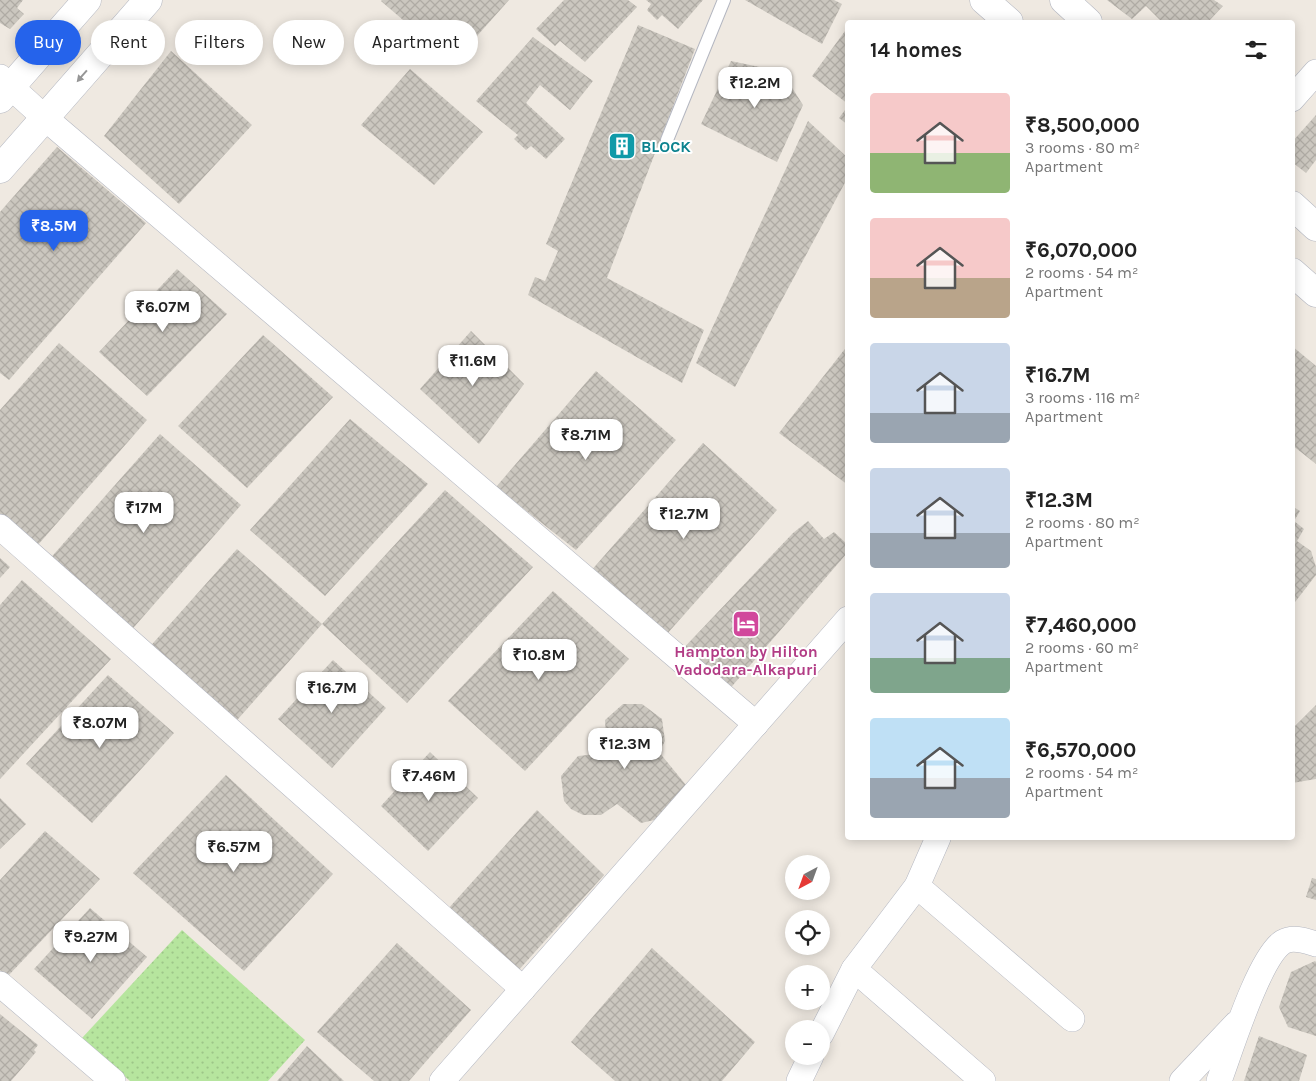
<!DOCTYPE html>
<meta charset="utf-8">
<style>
:root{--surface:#fff;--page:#f2f2f2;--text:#222;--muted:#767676;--accent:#2563eb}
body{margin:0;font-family:Karla,sans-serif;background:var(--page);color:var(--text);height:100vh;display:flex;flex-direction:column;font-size:19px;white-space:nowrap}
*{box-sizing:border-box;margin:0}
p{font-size:16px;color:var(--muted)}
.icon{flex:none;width:28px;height:28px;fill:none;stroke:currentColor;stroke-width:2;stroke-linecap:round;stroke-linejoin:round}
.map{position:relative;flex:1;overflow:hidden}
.side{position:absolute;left:845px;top:20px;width:450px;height:820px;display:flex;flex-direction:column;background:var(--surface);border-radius:5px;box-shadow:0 2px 12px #0003}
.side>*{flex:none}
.guide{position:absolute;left:15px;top:20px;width:475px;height:45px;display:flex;gap:10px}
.needle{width:32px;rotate:221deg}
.buttons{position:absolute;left:785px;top:855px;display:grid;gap:10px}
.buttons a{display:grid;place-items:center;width:45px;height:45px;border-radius:50%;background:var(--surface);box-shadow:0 2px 12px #0003;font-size:25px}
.price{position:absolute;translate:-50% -42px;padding:0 11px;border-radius:10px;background:#fff;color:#222;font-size:16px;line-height:32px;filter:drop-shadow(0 1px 2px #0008)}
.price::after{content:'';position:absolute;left:50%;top:30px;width:15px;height:11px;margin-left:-8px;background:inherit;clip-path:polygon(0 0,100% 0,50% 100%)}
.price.active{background:var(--accent);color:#fff}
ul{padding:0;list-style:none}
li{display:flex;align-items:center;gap:15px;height:125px;padding:0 25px}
li span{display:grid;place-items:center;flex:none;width:140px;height:100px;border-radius:5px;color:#555}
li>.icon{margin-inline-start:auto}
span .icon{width:60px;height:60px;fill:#fffc;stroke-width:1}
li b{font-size:21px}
h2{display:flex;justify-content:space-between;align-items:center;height:60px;padding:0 25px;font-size:21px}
.tag{padding:0 18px;border-radius:22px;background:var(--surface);box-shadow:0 2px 12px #0003;font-size:18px;line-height:45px}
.tag.active{background:var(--accent);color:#fff}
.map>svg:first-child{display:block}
.grass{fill:url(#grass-dots)}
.building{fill:url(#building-cross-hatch)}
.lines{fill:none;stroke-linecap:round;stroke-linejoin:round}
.service-casing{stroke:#b4b7c1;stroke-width:14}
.minor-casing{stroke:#b4b7c1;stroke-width:26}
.tertiary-casing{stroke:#b4b7c1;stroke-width:29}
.secondary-casing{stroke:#b4b7c1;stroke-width:29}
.service{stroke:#fff;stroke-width:12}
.minor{stroke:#fff;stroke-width:25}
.tertiary{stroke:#fff;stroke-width:28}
.secondary{stroke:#fff;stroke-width:28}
.oneway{fill:#969696}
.labels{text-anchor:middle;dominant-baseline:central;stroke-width:4;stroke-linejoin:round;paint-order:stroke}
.culture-label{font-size:16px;font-weight:bold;fill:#0d838f;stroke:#fff;text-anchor:start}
.hotel-label{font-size:16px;font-weight:bold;fill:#b23c85;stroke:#fff}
</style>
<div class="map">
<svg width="1316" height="1081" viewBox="0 0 1316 1081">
<defs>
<pattern id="grass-dots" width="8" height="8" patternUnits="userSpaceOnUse" patternTransform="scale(1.25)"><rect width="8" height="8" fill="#b6e59e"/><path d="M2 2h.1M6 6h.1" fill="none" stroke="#9dc588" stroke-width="1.8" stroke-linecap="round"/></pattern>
<pattern id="building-cross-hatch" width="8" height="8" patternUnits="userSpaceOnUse" patternTransform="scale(1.25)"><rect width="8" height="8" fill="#cbc7bf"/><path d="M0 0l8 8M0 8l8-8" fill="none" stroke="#afaba4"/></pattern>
</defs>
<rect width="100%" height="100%" fill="#efe9e1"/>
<path class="grass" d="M182 930 305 1040 268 1081H130L82 1038Z"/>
<g class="building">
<path d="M0 0H23L17 8 24 14 10 29 0 23Z"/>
<path d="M382 0H509L453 63 381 1Z"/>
<path d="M564 0H628L637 7 585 62 560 41 555 46 536 29Z"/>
<path d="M646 0H703L678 29 662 15 657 20 647 10 651 4Z"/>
<path d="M745 0H834L842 4 822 44Z"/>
<path d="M1107 0H1214L1223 6 1208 22H1162L1146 6 1132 19Z"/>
<path d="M638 25 695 49 607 278 704 330 682 383 528 295 535 277 545 281 558 251 546 244Z"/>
<path d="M848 27V104L812 76Z"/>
<path d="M533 37 593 81 570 110 540 85 526 103 565 139 546 159 531 146 526 150 514 139 518 135 476 101Z"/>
<path d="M171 51 252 125 179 204 104 136Z"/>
<path d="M731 61 782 72 803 105 777 162 701 124Z"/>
<path d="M410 69 483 132 434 185 361 125Z"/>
<path d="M848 106V125L839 118Z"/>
<path d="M1316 115V160L1306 173 1292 162V142Z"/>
<path d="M808 121 848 158V177L735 387 696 363Z"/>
<path d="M57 147 146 223 9 380 0 373V212Z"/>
<path d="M177 269 227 314 147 396 99 352Z"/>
<path d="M471 331 524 384 479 444 420 389Z"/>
<path d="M263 335 333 397 247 488 178 426Z"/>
<path d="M59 343 147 420 37 546 0 514V410Z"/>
<path d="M848 345V485L779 433Z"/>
<path d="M1292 346 1316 366V464L1292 445Z"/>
<path d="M596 371 676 440 576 550 496 487Z"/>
<path d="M350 419 428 484 325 596 250 530Z"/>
<path d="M160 434 241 505 128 634 47 562Z"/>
<path d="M703 443 777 510 666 635 590 572Z"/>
<path d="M445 490 533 567 407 703 322 624 231 727 146 651 237 549 322 624Z"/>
<path d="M1292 506 1300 511 1294 521 1304 529 1297 541 1311 551 1316 567V575L1292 606Z"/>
<path d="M808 521 824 539 834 532 848 545V552L727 692 678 654 793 533Z"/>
<path d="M0 558 10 567 0 578Z"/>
<path d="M22 580 111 659 0 779V605Z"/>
<path d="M553 591 629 659 525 771 448 701Z"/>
<path d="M333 660 386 708 332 768 278 719Z"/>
<path d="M108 675 174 733 92 823 26 764Z"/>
<path d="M623 704H642L662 719 665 741 659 752 686 785 663 818 641 823 617 804 601 815H583L571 809 564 801 561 776 578 756 607 753 605 720Z"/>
<path d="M1316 705V779L1292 783V729Z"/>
<path d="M430 752 478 798 428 851 381 806Z"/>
<path d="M226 775 333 874 244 971 133 873Z"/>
<path d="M0 798 26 824 0 849Z"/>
<path d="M537 810 604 875 517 972 447 910Z"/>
<path d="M45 831 100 879 7 977 0 970V880Z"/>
<path d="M1312 878 1316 879V900L1306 897Z"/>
<path d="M90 908 147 957 92 1019 34 969Z"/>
<path d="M397 943 471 1010 409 1081H374L317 1032Z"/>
<path d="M652 948 755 1042 722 1081H615L571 1042Z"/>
<path d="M1315 961 1316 962V1036L1288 1027 1279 1007 1291 972Z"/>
<path d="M0 1014 38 1045 34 1050 36 1052 11 1081H0Z"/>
<path d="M1259 1036 1307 1055 1299 1081H1244Z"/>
<path d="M307 1046 344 1081H277Z"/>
</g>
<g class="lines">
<g class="service-casing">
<path id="service" d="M667 140 724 0"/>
</g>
<g class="minor-casing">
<g id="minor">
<path d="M0 77 45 118 756 724"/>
<path d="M1292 99 1316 72"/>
<path d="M0 527 523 989"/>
<path d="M917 886 1072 1019"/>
<path d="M854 969 983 1081"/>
<path d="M0 984 113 1081"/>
<path d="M821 1034 854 969 917 886 938 838"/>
<path d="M442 1081 848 619"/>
<path d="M799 1081 811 1056"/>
<path d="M1182 1081 1236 1024"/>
<path d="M1219 1081C1230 1052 1259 957 1283 942 1293 936 1306 941 1316 944"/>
</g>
</g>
<g class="tertiary-casing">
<g id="tertiary">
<path d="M0 99 87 0"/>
<path d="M0 169 148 0"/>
</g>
</g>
<g class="secondary-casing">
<g id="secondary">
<path d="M984 0 1009 22"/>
<path d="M1064 0 1088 22"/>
<path d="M1292 205 1316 227"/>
<path d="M1292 272 1316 293"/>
</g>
</g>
<use href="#service" class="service"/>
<use href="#minor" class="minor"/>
<use href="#tertiary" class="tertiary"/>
<use href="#secondary" class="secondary"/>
</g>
<defs><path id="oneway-solid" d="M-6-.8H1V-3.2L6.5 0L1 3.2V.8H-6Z" transform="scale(1.25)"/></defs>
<use class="oneway" href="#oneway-solid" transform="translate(82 76) rotate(131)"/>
<defs>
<g id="building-square" transform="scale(1.4375)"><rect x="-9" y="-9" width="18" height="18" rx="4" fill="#0f9aa8" stroke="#fff"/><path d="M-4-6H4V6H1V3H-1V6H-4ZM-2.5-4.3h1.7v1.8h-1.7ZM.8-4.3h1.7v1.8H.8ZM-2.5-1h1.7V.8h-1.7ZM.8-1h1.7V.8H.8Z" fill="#fff"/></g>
<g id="hotel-square" transform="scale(1.4375)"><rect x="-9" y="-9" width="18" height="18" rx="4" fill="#d1479c" stroke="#fff"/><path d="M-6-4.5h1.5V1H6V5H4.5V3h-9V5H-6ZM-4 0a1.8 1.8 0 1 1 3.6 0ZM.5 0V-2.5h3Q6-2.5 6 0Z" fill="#fff"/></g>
</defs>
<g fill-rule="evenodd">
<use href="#building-square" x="622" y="146"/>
<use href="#hotel-square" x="746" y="624"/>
</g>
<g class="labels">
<g class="culture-label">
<text x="641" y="146">BLOCK</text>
</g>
<g class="hotel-label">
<text x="746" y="651">Hampton by Hilton<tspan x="746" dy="18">Vadodara-Alkapuri</tspan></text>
</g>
</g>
</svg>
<div class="buttons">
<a><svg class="needle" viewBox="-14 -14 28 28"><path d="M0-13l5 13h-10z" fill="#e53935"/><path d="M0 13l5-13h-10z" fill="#767676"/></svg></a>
<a><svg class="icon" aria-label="locate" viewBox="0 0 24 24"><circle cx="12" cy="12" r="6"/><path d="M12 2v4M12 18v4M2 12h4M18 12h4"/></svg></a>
<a>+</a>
<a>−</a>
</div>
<b class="price" style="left:755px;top:109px">₹12.2M</b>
<b class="price active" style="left:54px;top:252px">₹8.5M</b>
<b class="price" style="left:163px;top:333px">₹6.07M</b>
<b class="price" style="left:473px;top:387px">₹11.6M</b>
<b class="price" style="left:586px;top:461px">₹8.71M</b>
<b class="price" style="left:144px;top:534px">₹17M</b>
<b class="price" style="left:684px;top:540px">₹12.7M</b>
<b class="price" style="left:539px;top:681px">₹10.8M</b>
<b class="price" style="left:332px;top:714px">₹16.7M</b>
<b class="price" style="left:100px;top:749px">₹8.07M</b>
<b class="price" style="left:625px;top:770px">₹12.3M</b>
<b class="price" style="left:429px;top:802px">₹7.46M</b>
<b class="price" style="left:234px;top:873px">₹6.57M</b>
<b class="price" style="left:91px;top:963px">₹9.27M</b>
<div class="guide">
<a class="tag active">Buy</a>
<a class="tag">Rent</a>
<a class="tag">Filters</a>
<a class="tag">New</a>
<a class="tag">Apartment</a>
</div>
<section class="side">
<h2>14 homes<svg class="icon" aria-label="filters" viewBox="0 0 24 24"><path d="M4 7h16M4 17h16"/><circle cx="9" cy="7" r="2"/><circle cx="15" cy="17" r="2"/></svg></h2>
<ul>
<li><span style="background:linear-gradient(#f6c9c9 60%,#8fb573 0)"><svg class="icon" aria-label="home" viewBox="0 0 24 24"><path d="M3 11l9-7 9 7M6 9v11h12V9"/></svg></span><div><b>₹8,500,000</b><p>3 rooms · 80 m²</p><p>Apartment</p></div></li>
<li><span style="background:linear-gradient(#f6c9c9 60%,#b9a48a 0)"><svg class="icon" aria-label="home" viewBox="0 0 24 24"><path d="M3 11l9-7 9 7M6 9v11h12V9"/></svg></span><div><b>₹6,070,000</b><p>2 rooms · 54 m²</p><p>Apartment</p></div></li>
<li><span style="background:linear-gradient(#c9d6e8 70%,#9aa5b1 0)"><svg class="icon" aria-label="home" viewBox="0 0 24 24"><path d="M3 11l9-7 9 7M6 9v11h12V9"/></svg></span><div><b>₹16.7M</b><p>3 rooms · 116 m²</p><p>Apartment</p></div></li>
<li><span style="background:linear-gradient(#c9d6e8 65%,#9aa5b1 0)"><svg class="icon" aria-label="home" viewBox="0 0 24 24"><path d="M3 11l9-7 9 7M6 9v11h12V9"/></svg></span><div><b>₹12.3M</b><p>2 rooms · 80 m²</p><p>Apartment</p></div></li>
<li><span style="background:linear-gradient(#c9d6e8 65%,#7fa58c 0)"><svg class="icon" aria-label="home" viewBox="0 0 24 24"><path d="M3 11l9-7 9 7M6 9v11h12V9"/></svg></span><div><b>₹7,460,000</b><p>2 rooms · 60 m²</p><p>Apartment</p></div></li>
<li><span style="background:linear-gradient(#bfe0f5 60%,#9aa5b1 0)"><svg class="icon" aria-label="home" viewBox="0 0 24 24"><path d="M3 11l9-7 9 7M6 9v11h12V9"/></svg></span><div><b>₹6,570,000</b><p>2 rooms · 54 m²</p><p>Apartment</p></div></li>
</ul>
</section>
</div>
